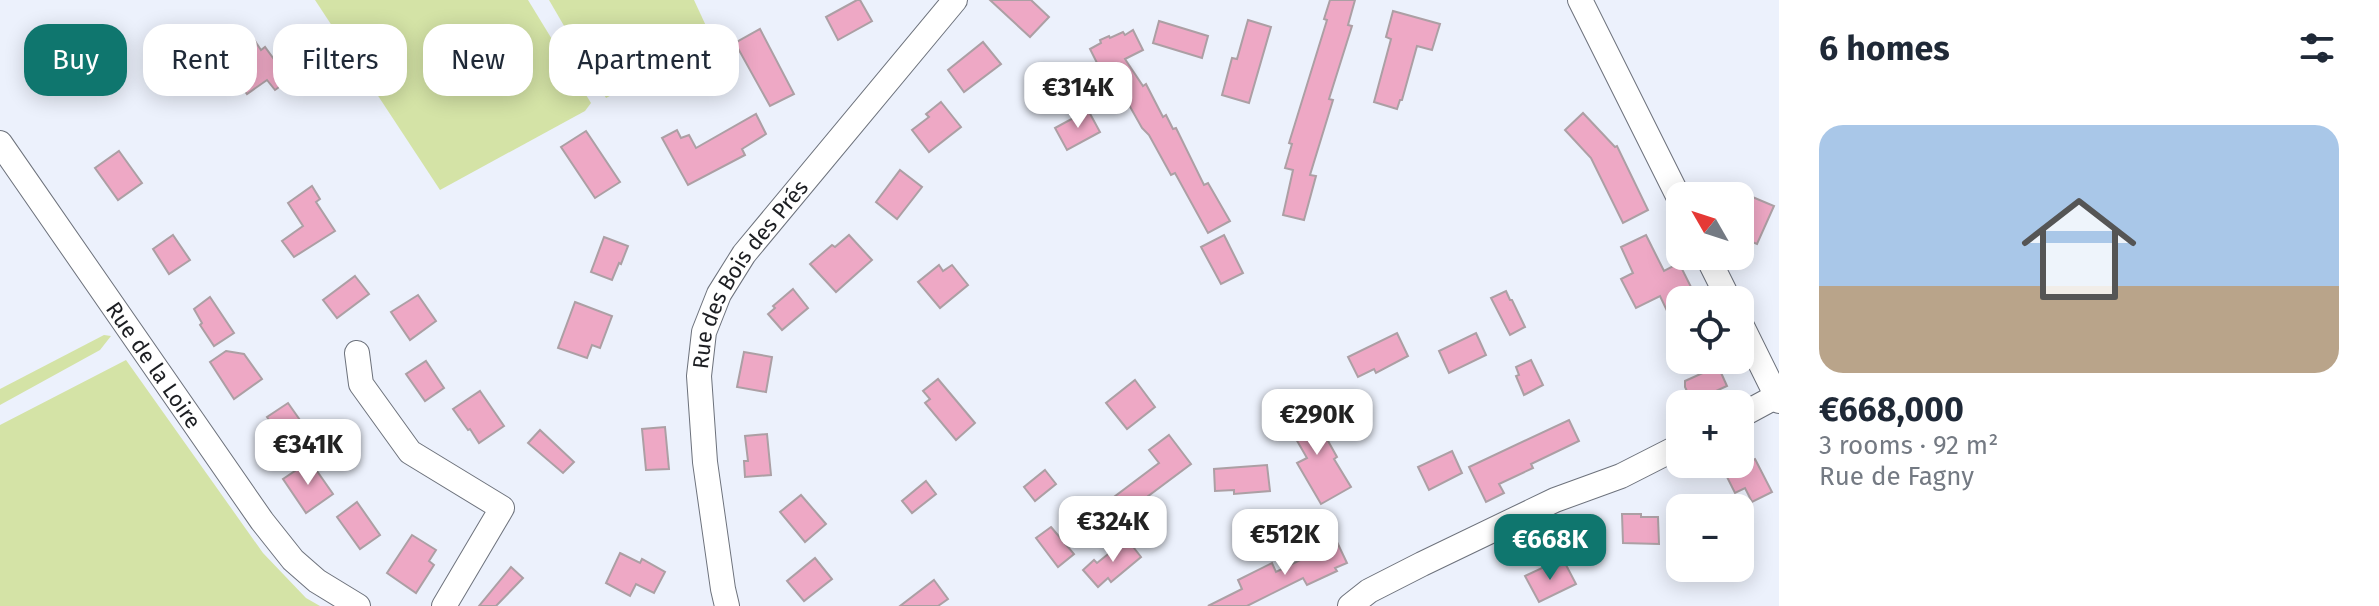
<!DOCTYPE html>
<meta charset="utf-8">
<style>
:root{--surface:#fff;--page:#f2f2f3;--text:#1f2937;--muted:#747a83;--accent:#0f766e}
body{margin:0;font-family:"Fira Sans",sans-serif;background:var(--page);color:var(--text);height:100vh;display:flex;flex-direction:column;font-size:30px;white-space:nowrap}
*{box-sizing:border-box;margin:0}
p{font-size:26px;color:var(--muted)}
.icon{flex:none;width:44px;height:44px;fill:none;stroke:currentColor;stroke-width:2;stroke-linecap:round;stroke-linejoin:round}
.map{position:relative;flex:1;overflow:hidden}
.side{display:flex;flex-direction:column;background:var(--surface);width:600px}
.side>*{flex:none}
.top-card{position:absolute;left:24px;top:24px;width:760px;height:72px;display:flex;gap:16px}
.needle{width:52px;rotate:309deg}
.buttons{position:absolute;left:1666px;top:182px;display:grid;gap:16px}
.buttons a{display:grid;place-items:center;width:88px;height:88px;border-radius:16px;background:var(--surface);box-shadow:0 4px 20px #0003;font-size:40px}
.price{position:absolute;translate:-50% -68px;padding:0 18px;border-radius:16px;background:#fff;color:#222;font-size:26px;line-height:52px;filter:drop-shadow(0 2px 4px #0008)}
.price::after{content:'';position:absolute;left:50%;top:48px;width:24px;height:18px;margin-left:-12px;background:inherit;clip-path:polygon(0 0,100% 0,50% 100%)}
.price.active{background:var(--accent);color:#fff}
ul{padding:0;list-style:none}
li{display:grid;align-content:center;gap:16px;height:424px;padding:0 40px}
li span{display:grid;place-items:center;height:248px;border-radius:24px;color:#555}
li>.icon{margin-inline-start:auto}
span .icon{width:144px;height:144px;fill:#fffc;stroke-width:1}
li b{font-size:34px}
h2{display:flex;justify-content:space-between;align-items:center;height:96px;padding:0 40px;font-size:34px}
.tag{padding:0 28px;border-radius:24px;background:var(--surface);box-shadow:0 4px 20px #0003;font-size:28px;line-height:72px}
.tag.active{background:var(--accent);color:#fff}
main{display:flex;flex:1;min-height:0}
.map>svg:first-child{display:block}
.green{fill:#d4e3a6}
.building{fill:#eea8c5;stroke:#ac9fa4;stroke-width:2}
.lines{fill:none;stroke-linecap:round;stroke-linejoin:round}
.street-casing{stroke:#6d727c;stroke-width:26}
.street{stroke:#fff;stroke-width:24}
.labels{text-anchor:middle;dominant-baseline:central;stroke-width:6;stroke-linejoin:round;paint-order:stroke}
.street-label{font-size:22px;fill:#1c1e22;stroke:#fff}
</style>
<main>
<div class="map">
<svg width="1779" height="606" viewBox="0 0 1779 606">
<rect width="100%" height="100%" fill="#ecf1fc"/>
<g class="green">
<path d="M315 0H528L591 103 585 111 440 190Z"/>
<path d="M549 0H694L713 41 606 98Z"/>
<path d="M104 335 111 336 100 350 0 405V389Z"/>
<path d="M126 360 263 553 306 598 320 606H0V425Z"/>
</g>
<g class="building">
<path d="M857 0H860L872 21 838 40 826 17Z"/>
<path d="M990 0H1031L1049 17 1030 37Z"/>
<path d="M1330 0H1355L1348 25 1352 26 1329 99 1333 100 1310 175 1316 176 1304 220 1283 215 1293 170 1285 168 1292 144 1289 143 1327 20 1324 19Z"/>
<path d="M1393 11 1440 24 1432 50 1417 46 1402 100H1400L1397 109 1374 102 1391 39 1386 37Z"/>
<path d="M1248 20 1271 27 1249 103 1222 95 1232 58 1237 59Z"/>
<path d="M1159 21 1208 36 1202 58 1153 43Z"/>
<path d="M760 29 794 94 770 106 735 43Z"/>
<path d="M83 30 96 47 92 49 108 70 86 87 57 50Z"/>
<path d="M1133 30 1143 50 1125 59 1143 86 1146 84 1163 117 1166 115 1173 129 1176 128 1204 185 1208 183 1230 221 1208 233 1175 173 1171 175 1149 135 1142 128 1124 96 1126 95 1112 66 1101 71 1090 49 1101 43 1100 40 1109 36 1110 38 1123 32 1125 35Z"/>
<path d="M253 38 261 50 265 47 289 80 275 90 267 80 247 94 237 80 230 84 219 67 231 59 228 56Z"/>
<path d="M983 42 1001 64 964 92 948 70Z"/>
<path d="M941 102 961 127 929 152 912 130 929 117 926 114Z"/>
<path d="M1088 110 1100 132 1067 150 1055 128Z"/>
<path d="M1583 113 1615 147 1617 146 1648 210 1623 223 1591 158 1565 130Z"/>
<path d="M756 114 766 134 742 149 745 155 688 185 662 138 677 130 681 138 689 135 696 148Z"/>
<path d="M586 131 620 182 595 198 561 147Z"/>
<path d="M119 151 142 183 118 200 95 168Z"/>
<path d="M900 170 922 187 897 219 876 202Z"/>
<path d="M312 186 320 199 316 202 335 231 294 257 282 241 303 226 288 203Z"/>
<path d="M1750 196 1774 206 1757 244 1740 237V220Z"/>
<path d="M173 235 190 260 169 274 153 249Z"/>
<path d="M849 235 872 260 836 292 810 264 832 245 835 247Z"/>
<path d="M1224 235 1243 273 1221 284 1201 247Z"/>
<path d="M1646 235 1664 271 1679 263 1696 297 1690 300H1680V338L1660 296 1636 308 1621 279 1633 273 1621 247Z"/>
<path d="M604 237 628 246 621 264 619 263 612 280 591 272Z"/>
<path d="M939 265 943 271 952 265 968 285 940 308 918 282Z"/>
<path d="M355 276 369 294 337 318 323 300Z"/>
<path d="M793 289 808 308 782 330 768 314 775 308 773 306Z"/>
<path d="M1506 291 1510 300H1512L1525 327 1510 335 1491 298Z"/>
<path d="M418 295 436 321 410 340 391 312Z"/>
<path d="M210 297 234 333 214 346 200 325 202 323 194 309Z"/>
<path d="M575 302 612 316 600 348 592 345 587 358 558 348Z"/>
<path d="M1397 333 1408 356 1376 373 1374 369 1358 377 1348 357Z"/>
<path d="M1476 333 1486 355 1449 373 1439 351Z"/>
<path d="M226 351 244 354 262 379 234 399 210 362Z"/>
<path d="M744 352 772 357 766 392 737 387Z"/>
<path d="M1531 360 1543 385 1524 395 1516 376 1519 375 1516 367Z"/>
<path d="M426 361 444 388 425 401 406 374Z"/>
<path d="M1718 366 1727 386 1692 402 1685 387V381Z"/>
<path d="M938 379 975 423 956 440 925 403 930 399 923 391Z"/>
<path d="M1135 380 1155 407 1127 429 1106 403Z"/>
<path d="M480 391 504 426 479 443 470 429 468 430 453 409Z"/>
<path d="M288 403 307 430 286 445 267 417Z"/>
<path d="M1309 407 1337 457 1334 459 1351 487 1321 504 1297 463 1307 458 1285 420Z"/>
<path d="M1569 420 1579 441 1531 464 1533 468 1499 484 1504 493 1486 502 1469 467Z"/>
<path d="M665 427 669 469 646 470 642 429Z"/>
<path d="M540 430 574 462 563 473 528 443Z"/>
<path d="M767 434 771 475 745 477 744 461H748L745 436Z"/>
<path d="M1169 435 1191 464 1147 497 1153 505 1122 529 1112 517 1119 512 1110 500 1159 463 1149 450Z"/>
<path d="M1452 451 1462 473 1429 490 1418 467Z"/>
<path d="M1755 459 1772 492 1752 502 1745 488 1735 493 1727 477 1737 472 1735 469Z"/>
<path d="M310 461 333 494 306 513 283 479Z"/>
<path d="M1267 465 1270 491 1234 494V490L1215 491 1214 469Z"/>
<path d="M1045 470 1056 484 1035 501 1024 487Z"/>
<path d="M926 481 936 494 912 513 902 501Z"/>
<path d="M801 495 826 524 805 542 780 512Z"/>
<path d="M357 502 380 535 360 549 337 517Z"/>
<path d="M1622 514H1641V517H1658L1659 544 1623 543Z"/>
<path d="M1051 527 1074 554 1058 567 1036 538Z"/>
<path d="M412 535 436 550 429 561 434 565 416 593 387 573Z"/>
<path d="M1127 539 1141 557 1111 582 1108 578 1098 587 1083 570 1094 560 1097 563Z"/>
<path d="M1337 542 1347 563 1335 568 1337 571 1307 585 1303 578 1247 606H1208L1242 589 1238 580 1272 563 1276 572Z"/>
<path d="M620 553 640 563 642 559 665 572 654 593 636 584 630 596 606 583Z"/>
<path d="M815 558 832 579 804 601 787 581Z"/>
<path d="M1565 563 1576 584 1539 602 1525 576 1544 567 1546 572Z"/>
<path d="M511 567 523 578 496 606H479Z"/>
<path d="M934 580 948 599 938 606H900Z"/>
</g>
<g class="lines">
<g class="street-casing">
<g id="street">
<path d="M1580 0 1680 200"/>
<path id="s1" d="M0 143 262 521 293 560 317 581 358 606"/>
<path d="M1707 256 1729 300"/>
<path d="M1740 322 1779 401"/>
<path d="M357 353 361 384 410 452 502 508 444 606"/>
<path d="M1740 416 1777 396"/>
<path id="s2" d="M727 606 723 589 705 462 699 376 704 332 719 294 744 254 955 0"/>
<path d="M1350 606 1369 591 1422 564 1555 500 1621 476 1680 446"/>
</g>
</g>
<use href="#street" class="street"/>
</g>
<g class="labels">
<g class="street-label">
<text stroke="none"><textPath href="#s2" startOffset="348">Rue des Bois des Prés</textPath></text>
<text stroke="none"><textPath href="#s1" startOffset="270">Rue de la Loire</textPath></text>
</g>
</g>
</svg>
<div class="buttons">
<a><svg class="needle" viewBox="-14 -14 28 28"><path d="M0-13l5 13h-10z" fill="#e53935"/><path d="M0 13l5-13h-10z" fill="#747a83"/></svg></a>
<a><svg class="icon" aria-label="locate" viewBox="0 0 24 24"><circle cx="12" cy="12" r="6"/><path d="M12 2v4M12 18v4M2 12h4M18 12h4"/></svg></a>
<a>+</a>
<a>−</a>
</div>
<b class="price" style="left:1078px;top:130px">€314K</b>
<b class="price" style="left:1317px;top:457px">€290K</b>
<b class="price" style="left:308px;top:487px">€341K</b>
<b class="price" style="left:1113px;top:564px">€324K</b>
<b class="price" style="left:1285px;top:577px">€512K</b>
<b class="price active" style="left:1550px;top:582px">€668K</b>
<div class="top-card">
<a class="tag active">Buy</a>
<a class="tag">Rent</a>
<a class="tag">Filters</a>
<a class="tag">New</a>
<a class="tag">Apartment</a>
</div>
</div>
<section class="side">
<h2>6 homes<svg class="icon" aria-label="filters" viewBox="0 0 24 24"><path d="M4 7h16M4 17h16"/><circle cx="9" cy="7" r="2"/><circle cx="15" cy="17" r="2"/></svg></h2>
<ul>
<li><span style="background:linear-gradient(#a9c7e8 65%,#b9a48a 0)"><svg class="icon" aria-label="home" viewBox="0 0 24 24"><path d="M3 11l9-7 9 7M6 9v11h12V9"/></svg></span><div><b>€668,000</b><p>3 rooms · 92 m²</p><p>Rue de Fagny</p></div></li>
</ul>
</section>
</main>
